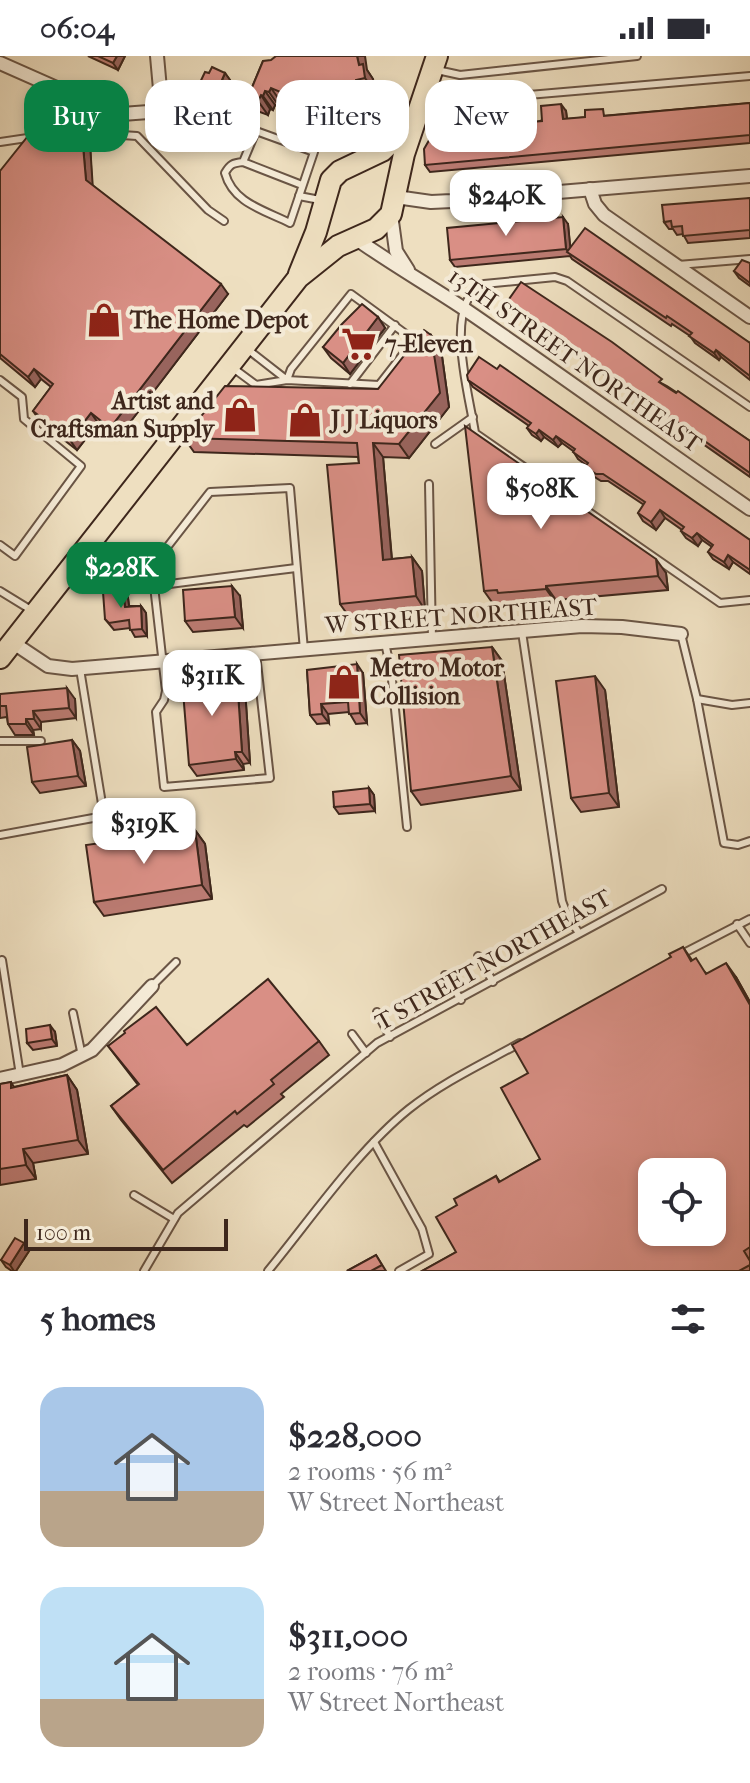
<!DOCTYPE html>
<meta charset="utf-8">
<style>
:root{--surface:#fff;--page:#f2f2f3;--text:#2b2b33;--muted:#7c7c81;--accent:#0b8043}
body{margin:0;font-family:"IM FELL French Canon",serif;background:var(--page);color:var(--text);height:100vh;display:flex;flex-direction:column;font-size:30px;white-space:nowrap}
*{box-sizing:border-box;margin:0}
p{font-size:26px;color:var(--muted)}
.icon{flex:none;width:44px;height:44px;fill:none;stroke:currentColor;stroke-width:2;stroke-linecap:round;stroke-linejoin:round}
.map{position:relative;height:1215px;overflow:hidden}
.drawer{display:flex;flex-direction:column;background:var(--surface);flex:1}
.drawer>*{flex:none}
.banner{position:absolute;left:24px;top:24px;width:702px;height:72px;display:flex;gap:16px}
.buttons{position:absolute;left:638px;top:1102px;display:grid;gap:16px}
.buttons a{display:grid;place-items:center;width:88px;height:88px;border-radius:16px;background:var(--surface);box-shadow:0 4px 12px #0003;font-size:40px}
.scale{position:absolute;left:24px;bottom:20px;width:204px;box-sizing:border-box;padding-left:8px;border:4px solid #3e271c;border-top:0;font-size:22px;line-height:28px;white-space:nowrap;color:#3e271c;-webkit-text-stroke:6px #f4ead6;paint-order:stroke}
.price{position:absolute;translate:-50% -68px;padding:0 18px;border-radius:16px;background:#fff;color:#222;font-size:26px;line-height:52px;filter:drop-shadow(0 2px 4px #0008)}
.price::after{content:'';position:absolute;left:50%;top:48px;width:24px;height:18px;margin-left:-12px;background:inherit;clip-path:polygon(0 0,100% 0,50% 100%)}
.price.active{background:var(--accent);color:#fff}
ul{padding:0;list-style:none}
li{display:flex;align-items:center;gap:24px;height:200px;padding:0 40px}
li span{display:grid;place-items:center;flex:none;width:224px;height:160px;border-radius:24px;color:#555}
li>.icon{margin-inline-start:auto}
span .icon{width:96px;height:96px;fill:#fffc;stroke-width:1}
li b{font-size:34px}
h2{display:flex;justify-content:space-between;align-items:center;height:96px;padding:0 40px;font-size:34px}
.chip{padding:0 28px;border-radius:24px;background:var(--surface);box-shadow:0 4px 12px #0003;font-size:28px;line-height:72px}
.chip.active{background:var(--accent);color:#fff}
.status{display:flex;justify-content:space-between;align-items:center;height:56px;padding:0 40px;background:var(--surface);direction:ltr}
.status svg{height:22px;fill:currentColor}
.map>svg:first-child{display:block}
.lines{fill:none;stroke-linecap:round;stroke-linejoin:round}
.service-casing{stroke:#6a5545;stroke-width:10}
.minor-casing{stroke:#6a5545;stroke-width:16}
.primary-casing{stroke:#3e271c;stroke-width:24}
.service{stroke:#f4ead6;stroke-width:6}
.minor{stroke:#f4ead6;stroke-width:12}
.primary{stroke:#eedfc0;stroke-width:20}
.wall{fill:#bb7b72;stroke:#3e271c;stroke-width:2}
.shaded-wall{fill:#98645d;stroke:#3e271c;stroke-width:2}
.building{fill:#d98f85;stroke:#3e271c;stroke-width:2;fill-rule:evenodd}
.labels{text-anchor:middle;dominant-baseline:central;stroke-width:8;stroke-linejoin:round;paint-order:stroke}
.poi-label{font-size:24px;font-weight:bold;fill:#3e271c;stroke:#f4ead6;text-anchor:start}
.street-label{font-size:24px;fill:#3e271c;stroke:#f4ead6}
</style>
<div class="status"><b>06:04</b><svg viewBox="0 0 49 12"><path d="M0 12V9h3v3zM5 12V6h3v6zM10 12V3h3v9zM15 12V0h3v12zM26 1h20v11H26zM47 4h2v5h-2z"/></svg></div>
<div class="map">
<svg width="750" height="1215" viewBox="0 0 750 1215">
<rect width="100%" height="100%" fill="#eedfc0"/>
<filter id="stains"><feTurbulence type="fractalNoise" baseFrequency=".0025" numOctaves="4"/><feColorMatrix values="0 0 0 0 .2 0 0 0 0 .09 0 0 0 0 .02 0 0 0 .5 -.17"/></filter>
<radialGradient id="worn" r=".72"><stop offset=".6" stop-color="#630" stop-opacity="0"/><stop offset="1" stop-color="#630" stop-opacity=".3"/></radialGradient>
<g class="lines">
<g class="service-casing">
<g id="service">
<path d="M437 14 460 19 637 0"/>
<path d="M428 36 459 45 750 20"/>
<path d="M0 86C47 78 90 76 137 80L208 154 224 165"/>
<path d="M243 106C233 107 230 108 225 117 233 147 264 154 290 167L314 96 256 75 243 106 302 129"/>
<path d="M299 140 320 144"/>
<path d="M678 209 750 203"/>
<path d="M233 312 256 329 287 324 379 329 414 284 351 238 291 313 287 324 246 292"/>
<path d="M0 324 22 341 24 363 81 410 15 500 0 489"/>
<path d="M350 328 395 269"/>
<path d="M750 351 567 225 555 221 484 228C441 246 470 341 475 377L720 547 750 544"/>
<path d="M435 388 473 361"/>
<path d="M429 428 432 583"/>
<path d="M154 530 296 512"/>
<path d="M0 535 31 554"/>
<path d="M522 576 562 845 568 861 579 877"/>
<path d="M681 578 697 643 724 787 738 789 750 785"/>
<path d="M385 587 391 614 407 771"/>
<path d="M256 598 270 722 164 731 156 656 164 644 166 635 154 530 147 517 210 436 290 432 304 594"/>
<path d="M697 643 732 649 750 647"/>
<path d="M0 685H41"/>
<path d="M0 779 104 760 80 613"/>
<path d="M737 868 750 887"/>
<path d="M680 899 750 863"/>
<path d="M478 900 493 926"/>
<path d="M2 904 20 1019"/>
<path d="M445 919 461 944"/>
<path d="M152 930 176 906"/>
<path d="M377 956 390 981"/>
<path d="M73 957 82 1000"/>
<path d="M352 978 366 997"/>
<path d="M374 1086 422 1173 429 1198 399 1215"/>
<path d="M134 1139 174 1163"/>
<path d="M144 1215 178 1157 377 987 662 833"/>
<path d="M268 1215C310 1164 358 1094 409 1053 443 1026 482 1008 520 987"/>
</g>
</g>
<g class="minor-casing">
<g id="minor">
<path d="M0 7 104 53 122 58 162 55 157 0"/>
<path d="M590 133 595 148 604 159 750 261"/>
<path d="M396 141 431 146 452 145 750 120"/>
<path d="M391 158 396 195 408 214"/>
<path d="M355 182C390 207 427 228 463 252 560 318 654 387 750 453"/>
<path d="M12 586 48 610 72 613 582 570 622 571 681 578"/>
<path d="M0 1023 62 1009 92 994 152 930"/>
</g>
</g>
<g class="primary-casing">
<g id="primary">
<path d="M299 218 316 176 331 124 340 115 382 95 411 67"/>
<path d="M0 602 298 222 338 190 376 173 391 158 404 98 437 0"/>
</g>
</g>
<use href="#service" class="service"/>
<use href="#minor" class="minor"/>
<use href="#primary" class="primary"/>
</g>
<g class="wall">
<path d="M88 0H125L118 14Z"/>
<path d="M263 5 367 14 373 23 375 36 366 38 367 50 344 67 334 63 330 72 317 66 311 58 281 46 279 50 275 49 273 54 270 53 268 59 257 55 248 41Z"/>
<path d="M225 17 230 24 218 52 200 44 195 37Z"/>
<path d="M750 47V87L430 116 425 109 566 55 567 63Z"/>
<path d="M90 88 92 129 228 238 118 382 98 367 77 394 40 365 33 355 51 331 41 323 35 331 0 302V115Z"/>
<path d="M750 142V182L688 187 683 178 677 179 673 173H669L664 166Z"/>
<path d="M568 168 570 191 750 287V324L721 301 719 304 695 287 690 280 672 268 671 270 572 203 570 200 455 211 450 204Z"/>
<path d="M750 207V230L739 222 734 215Z"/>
<path d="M507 246 667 330 750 385V421L512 254Z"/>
<path d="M378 261 385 272 350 318 331 302 323 291Z"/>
<path d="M431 279 441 293 449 351 409 402 383 401 392 503 412 501 422 515 425 554 350 562 340 548 359 407 358 401 194 396 184 382 378 333Z"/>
<path d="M468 324 750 484V518L733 506 729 513 713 503 708 496 712 491 702 484 698 490 686 482 681 475 682 474 665 462 656 474 643 465 638 457 644 449 608 425H601L590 418 585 411 586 409 578 403 573 395 562 387 558 391 544 381 541 385 532 379 527 372 529 370 473 331Z"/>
<path d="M553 436 666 517 668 534 556 544V547L508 552 505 548 494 549 484 535Z"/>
<path d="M240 540 243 572 193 576 185 565Z"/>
<path d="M128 542 129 550H141L146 557 147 580 135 581 130 572 114 574 105 563Z"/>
<path d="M492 591 502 605 521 734 421 749 411 735Z"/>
<path d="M307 614 363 617 367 667 356 668 349 656 328 658 329 667 317 668 310 659Z"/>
<path d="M228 616 232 622 237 621 245 633 250 707 243 708 244 714 197 720 189 709Z"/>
<path d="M605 634 619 751 581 756 571 742Z"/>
<path d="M0 638 75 643 76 662 41 666V673L33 674 34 679H15L8 668 7 661 0 662Z"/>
<path d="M72 684 80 695 86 730 40 737 32 726Z"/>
<path d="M369 732 374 739 375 755 339 758 334 751Z"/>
<path d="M195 774 205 788 212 843 104 860 94 846Z"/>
<path d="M683 891 692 904 707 918 736 921 750 946V1215H422L456 1196 457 1149 496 1120 500 1126 540 1103 528 1017Z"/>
<path d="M55 976 57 990 33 994 27 987Z"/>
<path d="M319 985 329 999 281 1038 284 1041 247 1071 244 1069 172 1127 121 1064 111 1050 138 1029 108 990Z"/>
<path d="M67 1019 77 1034 88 1098 33 1107 36 1123 0 1129V1028L11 1026 14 1031Z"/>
<path d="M24 1187 29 1195 16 1215H12L6 1211 1 1204Z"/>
<path d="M376 1199 386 1215H347Z"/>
</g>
<g class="shaded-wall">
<path d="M117 0H125L118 14 113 7Z"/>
<path d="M357 0H365L367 14 373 23 375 36 365 22 359 9Z"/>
<path d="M225 17 230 24 218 52 213 45Z"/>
<path d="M356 24 366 38 367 50 357 36Z"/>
<path d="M271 32 281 46 279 50 269 36Z"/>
<path d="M265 35 275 49 273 54 263 40Z"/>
<path d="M261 39 270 53 268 59 258 45Z"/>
<path d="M324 48 334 63 330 72 320 58Z"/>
<path d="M561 48 566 55 568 71 563 63Z"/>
<path d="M82 78 90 88 93 134 86 124Z"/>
<path d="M563 161 568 168 571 198 566 193Z"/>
<path d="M221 228 228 238 118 382 110 372Z"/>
<path d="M378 261 385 272 350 318 343 307Z"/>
<path d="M431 279 441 293 449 351 409 402 399 388Z"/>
<path d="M716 294 721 301 719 304 714 297Z"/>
<path d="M34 313 41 323 35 331 28 321Z"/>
<path d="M91 357 98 367 77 394 70 384Z"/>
<path d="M539 374 544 381 541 385 536 378Z"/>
<path d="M556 380 562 387 558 391 553 384Z"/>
<path d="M373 387 383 401 393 518 383 504Z"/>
<path d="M660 454 665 462 656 474 651 466Z"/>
<path d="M697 477 702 484 698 490 692 482Z"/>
<path d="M728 499 733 506 729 513 724 506Z"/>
<path d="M412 501 422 515 425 554 416 540Z"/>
<path d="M656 503 666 517 668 534 658 520Z"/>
<path d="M232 530 240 540 243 572 235 561Z"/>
<path d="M546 530 556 544V547L546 533Z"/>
<path d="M123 535 128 542 130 558 125 551Z"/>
<path d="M141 550 146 557 147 580 142 573Z"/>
<path d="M492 591 502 605 521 734 511 720Z"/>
<path d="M357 608 363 617 367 667 360 657Z"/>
<path d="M595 620 605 634 619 751 609 737Z"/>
<path d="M237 621 245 633 250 707 242 696Z"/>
<path d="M67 632 75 643 76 662 69 652Z"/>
<path d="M321 648 328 658 329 667 322 658Z"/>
<path d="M33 655 41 666V673L34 663Z"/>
<path d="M26 663 33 674 34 679 26 668Z"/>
<path d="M72 684 80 695 86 730 78 720Z"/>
<path d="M235 696 243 708 244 714 236 703Z"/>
<path d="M369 732 374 739 375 755 370 748Z"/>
<path d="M195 774 205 788 212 843 202 829Z"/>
<path d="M726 907 736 921 750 946V949Z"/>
<path d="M50 969 55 976 57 990 52 983Z"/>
<path d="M67 1019 77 1034 88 1098 78 1084Z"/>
<path d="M23 1093 33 1107 36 1123 26 1109Z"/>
<path d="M24 1187 29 1195 16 1215H14L10 1209Z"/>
</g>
<g class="building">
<path d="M98 0H117L113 7Z"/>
<path d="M276 0H357L359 9 363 8 365 22 356 24 357 36 335 53 324 48 320 58 307 52 309 48 271 32 269 36 265 35 263 40 261 39 258 45 248 41 263 5 271 4Z"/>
<path d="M212 11 225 17 213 45 195 37 205 16 209 17Z"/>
<path d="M750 47V79L425 109 424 93 435 74 542 65 541 50 561 48 563 63 585 61V54L603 53 604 60Z"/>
<path d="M82 78 86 124 221 228 110 372 91 357 70 384 33 355 53 328 34 313 28 321 0 298V115L28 80Z"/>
<path d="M750 142V174L683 180 682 170 672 171 671 165 664 166 662 149Z"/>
<path d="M563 161 566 193 450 204 447 172Z"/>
<path d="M585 172 750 287V320L716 294 714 297 689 280 692 277 667 260 666 262 567 196Z"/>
<path d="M742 204 750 207V227L734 215Z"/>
<path d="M521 226 612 286 662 323 659 326 676 337 678 335 750 385V417L507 246Z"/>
<path d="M362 248 378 261 343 307 323 291 342 268Z"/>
<path d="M424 274 431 279 440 337 399 388 373 387 383 504 412 501 416 540 340 548 327 409 359 407 357 387 184 382 225 330 378 333Z"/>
<path d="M479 301 497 313 500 309 750 484V514L728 499 724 506 708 496 713 489 697 477 692 482 681 475 684 471 660 454 651 466 638 457 645 446 603 418H596L585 411 588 407 573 396 575 393 556 380 553 384 539 374 536 378 527 372 531 367 468 324 467 319Z"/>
<path d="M465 370 547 427 548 436 558 435 656 503 658 520 546 530V533L498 537 497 534 484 535Z"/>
<path d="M232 530 235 561 185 565 183 534Z"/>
<path d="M123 535 125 551 141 550 142 573 130 574 129 564 109 567 105 563 103 536Z"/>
<path d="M492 591 511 720 411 735 399 599Z"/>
<path d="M357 608 360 657 349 658 348 646 321 648 322 658 310 659 307 614Z"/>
<path d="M228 616 229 622 237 621 242 696H235L236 703 189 709 182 623Z"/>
<path d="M595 620 609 737 571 742 556 625Z"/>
<path d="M67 632 69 652 33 655 34 663H26V668H8L6 650H0V638Z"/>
<path d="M72 684 78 720 32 726 27 691Z"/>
<path d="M369 732 370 748 334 751 333 736Z"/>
<path d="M195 774 202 829 94 846 86 789Z"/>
<path d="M683 891 691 905 696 902 706 918 726 907 750 949V1191L744 1195 750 1205V1209L739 1215H422L456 1196 436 1161 457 1149 454 1143 496 1120 499 1126 540 1103 501 1032 528 1017 512 989 671 901 669 898ZM652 1116H712V1176H652Z"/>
<path d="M268 923 319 985 271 1024 274 1028 237 1058 235 1055 163 1114 111 1050 139 1028 108 990 125 977 124 975 156 951 187 989Z"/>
<path d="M50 969 52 983 27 987 26 973Z"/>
<path d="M67 1019 78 1084 23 1093 26 1109 0 1113V1028L11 1026V1032Z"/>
<path d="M15 1182 24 1187 10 1209 1 1204Z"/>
<path d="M376 1199 382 1209 371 1215H347Z"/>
</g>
<defs>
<g id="shop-bare" transform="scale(2.76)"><path d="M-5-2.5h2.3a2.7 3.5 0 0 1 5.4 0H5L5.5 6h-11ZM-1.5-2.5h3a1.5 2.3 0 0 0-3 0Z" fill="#8f2418" stroke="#f4ead6" stroke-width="2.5" paint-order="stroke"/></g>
<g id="supermarket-bare" transform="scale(2.76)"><path d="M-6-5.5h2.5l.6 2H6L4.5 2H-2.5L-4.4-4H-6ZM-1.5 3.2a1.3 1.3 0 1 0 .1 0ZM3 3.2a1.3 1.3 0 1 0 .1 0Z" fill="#8f2418" stroke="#f4ead6" stroke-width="2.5" paint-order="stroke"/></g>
</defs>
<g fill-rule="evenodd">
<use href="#shop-bare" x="104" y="264"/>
<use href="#supermarket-bare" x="359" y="288"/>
<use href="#shop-bare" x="240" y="359"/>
<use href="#shop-bare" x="305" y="364"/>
<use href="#shop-bare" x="344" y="626"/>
</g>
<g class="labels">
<g class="poi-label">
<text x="130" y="264">The Home Depot</text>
<text x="385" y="288">7-Eleven</text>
<text x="214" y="345" text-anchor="end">Artist and<tspan x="214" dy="28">Craftsman Supply</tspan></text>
<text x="331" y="364">J J Liquors</text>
<text x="370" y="612">Metro Motor<tspan x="370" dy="28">Collision</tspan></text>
</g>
<g class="street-label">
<text transform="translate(575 304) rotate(35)">13TH STREET NORTHEAST</text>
<text transform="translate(461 560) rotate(-4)">W STREET NORTHEAST</text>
<text transform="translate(493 904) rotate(-29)">T STREET NORTHEAST</text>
</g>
</g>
<rect width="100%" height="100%" filter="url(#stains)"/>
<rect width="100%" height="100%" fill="url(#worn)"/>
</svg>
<div class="buttons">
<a><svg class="icon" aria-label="locate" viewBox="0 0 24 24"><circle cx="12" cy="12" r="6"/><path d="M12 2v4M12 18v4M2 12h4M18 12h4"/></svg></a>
</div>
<div class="scale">100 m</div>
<b class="price" style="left:506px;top:182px">$240K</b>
<b class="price" style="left:541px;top:475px">$508K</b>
<b class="price active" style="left:121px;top:554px">$228K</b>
<b class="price" style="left:212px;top:662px">$311K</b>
<b class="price" style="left:144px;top:810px">$319K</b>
<div class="banner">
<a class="chip active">Buy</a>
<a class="chip">Rent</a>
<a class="chip">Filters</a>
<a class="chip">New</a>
</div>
</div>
<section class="drawer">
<h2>5 homes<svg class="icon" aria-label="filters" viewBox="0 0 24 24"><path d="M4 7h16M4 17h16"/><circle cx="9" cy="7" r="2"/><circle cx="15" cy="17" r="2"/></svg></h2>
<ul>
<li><span style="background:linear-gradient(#a9c7e8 65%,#b9a48a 0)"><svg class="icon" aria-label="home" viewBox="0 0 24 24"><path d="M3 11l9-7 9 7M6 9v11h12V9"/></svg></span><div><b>$228,000</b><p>2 rooms · 56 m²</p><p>W Street Northeast</p></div></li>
<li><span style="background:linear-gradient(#bfe0f5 70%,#b9a48a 0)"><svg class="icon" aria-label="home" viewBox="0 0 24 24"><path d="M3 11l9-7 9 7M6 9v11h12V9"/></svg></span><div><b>$311,000</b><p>2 rooms · 76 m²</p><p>W Street Northeast</p></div></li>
</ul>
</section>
